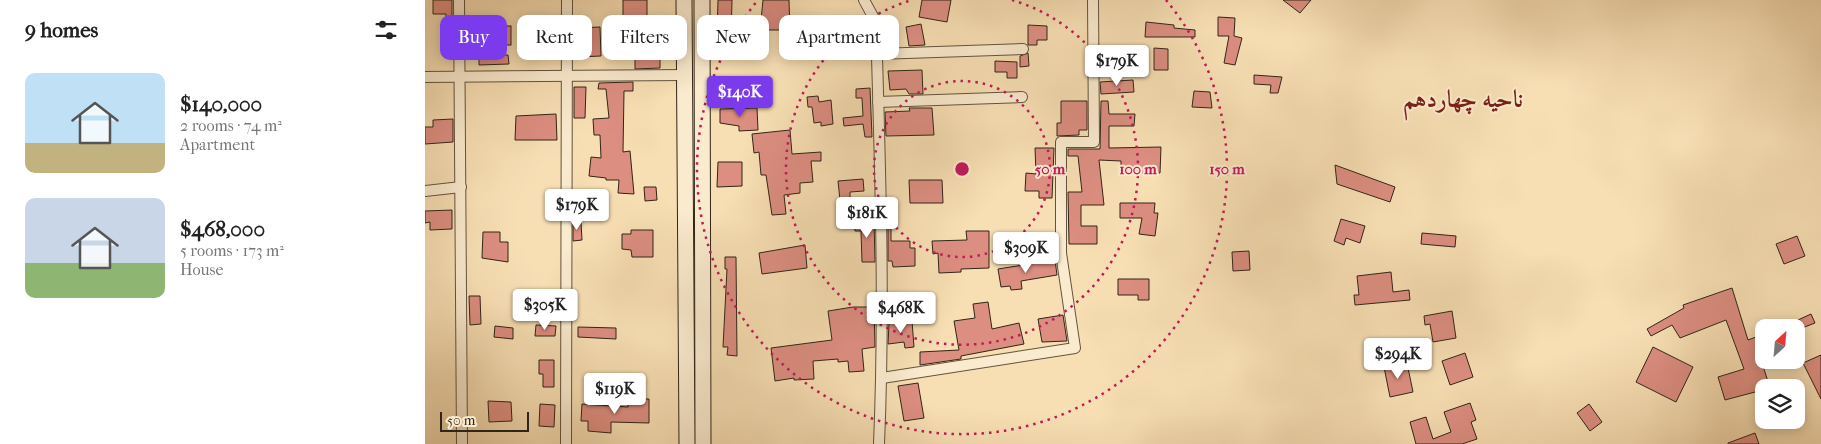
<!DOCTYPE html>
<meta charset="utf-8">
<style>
:root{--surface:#fff;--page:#f6f6f6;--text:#222;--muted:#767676;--accent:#7c3aed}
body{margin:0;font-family:"IM FELL French Canon",Amiri,serif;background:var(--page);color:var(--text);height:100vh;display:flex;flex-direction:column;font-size:19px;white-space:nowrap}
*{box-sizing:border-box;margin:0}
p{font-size:16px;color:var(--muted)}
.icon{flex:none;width:28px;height:28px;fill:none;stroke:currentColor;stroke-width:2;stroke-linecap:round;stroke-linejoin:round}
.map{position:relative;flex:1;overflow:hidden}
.sheet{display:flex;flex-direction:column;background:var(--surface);width:425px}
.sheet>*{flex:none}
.hud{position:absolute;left:15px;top:15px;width:475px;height:45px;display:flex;gap:10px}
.needle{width:32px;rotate:26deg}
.buttons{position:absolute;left:1330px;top:319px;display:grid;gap:10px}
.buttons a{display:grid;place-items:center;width:50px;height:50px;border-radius:10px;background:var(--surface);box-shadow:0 2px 12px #0003;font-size:25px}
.scale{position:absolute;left:15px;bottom:12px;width:89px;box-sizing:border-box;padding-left:5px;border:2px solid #302517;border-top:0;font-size:14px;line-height:18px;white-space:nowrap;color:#302517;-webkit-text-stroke:4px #faeace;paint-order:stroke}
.price{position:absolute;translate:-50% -42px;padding:0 11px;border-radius:5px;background:#fff;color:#222;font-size:16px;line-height:32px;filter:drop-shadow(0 1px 2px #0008)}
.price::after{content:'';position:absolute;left:50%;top:30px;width:15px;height:11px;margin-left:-8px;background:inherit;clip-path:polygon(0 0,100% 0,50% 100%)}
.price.current{background:var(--accent);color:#fff}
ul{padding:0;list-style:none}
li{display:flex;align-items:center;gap:15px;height:125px;padding:0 25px}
li span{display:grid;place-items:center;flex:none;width:140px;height:100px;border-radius:10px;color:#555}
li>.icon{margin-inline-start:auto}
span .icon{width:60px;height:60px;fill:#fffc;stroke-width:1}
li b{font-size:21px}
h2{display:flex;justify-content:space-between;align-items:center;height:60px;padding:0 25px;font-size:21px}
.pill{padding:0 18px;border-radius:10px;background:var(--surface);box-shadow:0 2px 12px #0003;font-size:18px;line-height:45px}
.pill.current{background:var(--accent);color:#fff}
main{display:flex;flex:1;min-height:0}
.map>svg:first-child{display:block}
.building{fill:#dc8e81;stroke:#302517}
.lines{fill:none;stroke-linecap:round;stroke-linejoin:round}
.minor-casing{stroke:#62533e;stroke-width:12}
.secondary-casing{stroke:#302517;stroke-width:17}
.minor{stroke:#faeace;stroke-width:10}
.secondary{stroke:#faeace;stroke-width:15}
.ring{fill:none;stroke:#c2185b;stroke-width:2.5;stroke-dasharray:2.5 5}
.labels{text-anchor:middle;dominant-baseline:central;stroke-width:4;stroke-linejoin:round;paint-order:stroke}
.district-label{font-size:24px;font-weight:bold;fill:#7a1f14;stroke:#faeace}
.centre{fill:#c2185b;stroke:#faeace;stroke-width:2.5}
.ring-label{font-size:15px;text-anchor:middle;font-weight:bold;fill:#c2185b;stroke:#faeace;stroke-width:4;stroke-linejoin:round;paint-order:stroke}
</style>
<main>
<section class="sheet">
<h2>9 homes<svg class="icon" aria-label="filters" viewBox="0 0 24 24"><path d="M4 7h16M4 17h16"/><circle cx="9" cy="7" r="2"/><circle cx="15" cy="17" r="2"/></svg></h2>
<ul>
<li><span style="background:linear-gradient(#bfe0f5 70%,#c2b280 0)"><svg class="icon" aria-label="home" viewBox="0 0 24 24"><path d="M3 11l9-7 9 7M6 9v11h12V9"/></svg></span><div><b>$140,000</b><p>2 rooms · 74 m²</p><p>Apartment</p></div></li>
<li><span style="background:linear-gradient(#c9d6e8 65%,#8fb573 0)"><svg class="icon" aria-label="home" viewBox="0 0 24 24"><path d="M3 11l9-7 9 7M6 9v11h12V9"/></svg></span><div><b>$468,000</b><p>5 rooms · 173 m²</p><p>House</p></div></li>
</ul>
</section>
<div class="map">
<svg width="1396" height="444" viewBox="0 0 1396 444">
<rect width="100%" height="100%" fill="#f7deb3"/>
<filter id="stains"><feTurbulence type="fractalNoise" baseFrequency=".004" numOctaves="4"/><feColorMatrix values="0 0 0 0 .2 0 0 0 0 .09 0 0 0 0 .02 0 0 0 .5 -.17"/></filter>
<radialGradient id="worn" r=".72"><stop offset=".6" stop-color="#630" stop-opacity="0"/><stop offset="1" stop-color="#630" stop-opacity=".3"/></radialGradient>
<g class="building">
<path d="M8 0H27V20H21V14H8Z"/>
<path d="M198 0H222V37L235 38V68L210 69V24H198Z"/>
<path d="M293 0H307L306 39 292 38Z"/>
<path d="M338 0H364L365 33H356V30H335Z"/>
<path d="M497 0H526L522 22 494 17Z"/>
<path d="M858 0H886L875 13Z"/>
<path d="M793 17 810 18 809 36 817 38 810 65 799 63 804 36H793Z"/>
<path d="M721 22 749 25V28L770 30V37H720Z"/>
<path d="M496 24 500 45 484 46 481 27Z"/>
<path d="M603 25 622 26V40H612V45H603Z"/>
<rect x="76" y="26" width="10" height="19"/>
<path d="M175 27 176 56 152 57 151 28Z"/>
<rect x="108" y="31" width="21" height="23"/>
<path d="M729 48 743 49V70H729Z"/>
<path d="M603 53 604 66 595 67V56Z"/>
<path d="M54 55H83L84 64 54 65Z"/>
<path d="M570 61 592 62V78H582V72H570Z"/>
<path d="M497 70 498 94H484L481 89 465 90 463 71Z"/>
<path d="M829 75 857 77 853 93H845L846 85 829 84Z"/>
<path d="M708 80 709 92 676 94 675 82Z"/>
<path d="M208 82V91H199L198 152 205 151 209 194 193 193 194 180H181V178L164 176 166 157 176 158 175 135H169L168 119 184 118 181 89H173L174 83Z"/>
<path d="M149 87H161L160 118H149Z"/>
<path d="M445 88 447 137H440L438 124 419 126 418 118 438 116 437 98H431V89Z"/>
<path d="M769 91 785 92 787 108 767 107Z"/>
<path d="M393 96 394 102 406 100 408 124 396 126V122L389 123 387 107H383L382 97Z"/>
<path d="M636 101H662V130H654V135L632 136V123H636Z"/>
<path d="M676 101H683L684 114H710L709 126H684V148L736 147 735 173H714V167L696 166V161L674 160 679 205H656V226H672V244H644L643 192H657L653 156H643V149H675Z"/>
<path d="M332 108 333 130 314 131V126L295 123V109Z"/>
<path d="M484 108H507L509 135 461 136 460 112 485 111Z"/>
<path d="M131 114 132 140H90L91 116Z"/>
<path d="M28 119V142L0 144V127H8V120Z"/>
<path d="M365 130 367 154 396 152V161H386L388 182 375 183V193L359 195 361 214 347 215 341 175H336L334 152 329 153 327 134Z"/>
<path d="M610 148H629L627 198H614V191H600L601 173 611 174Z"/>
<path d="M293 162H317V186L292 187Z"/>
<path d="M910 165 970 187 965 202 912 184Z"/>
<path d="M438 179 439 191 425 192V200H415L413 181Z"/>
<path d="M484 180H517L518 203H485Z"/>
<path d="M219 187H231L232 200 220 201Z"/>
<path d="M695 203H730L729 213H733L730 236 714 234 717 218H695Z"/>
<path d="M27 210V229L5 230V222L0 223V211Z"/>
<path d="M463 217H466V241H485V248H490V266L468 267 467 261H463Z"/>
<path d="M449 219 450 262H437L436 231H430L429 220Z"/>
<path d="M916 219 940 226 935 243 921 238 919 245 909 241Z"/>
<path d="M148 222H156L157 240 148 241Z"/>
<path d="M206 230H228V257H207L206 250 197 249V234H206Z"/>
<path d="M541 231H564V268L536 269V272L514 273 513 253 508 254 507 241 542 240Z"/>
<path d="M58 232H75V242H83V262L57 258Z"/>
<path d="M997 233 1031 236 1030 247 996 244Z"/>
<path d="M1372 236 1380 256 1359 264 1351 244Z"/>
<path d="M380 245 382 268 337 274 334 253Z"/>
<path d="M824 251 825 270 808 271 807 252Z"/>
<path d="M300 257H311L312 356 302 355 303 347H298L302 269H300Z"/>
<path d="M630 260 632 275 596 281 597 289 586 290 585 286 576 287 573 269Z"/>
<path d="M966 272 968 292 984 290 985 300 930 305 929 295H934L932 276Z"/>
<path d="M693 279H724V300H713V295H693Z"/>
<path d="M1307 288 1323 340 1339 334V369L1345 388 1300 400 1293 377 1319 369 1301 320 1255 338 1247 325 1226 336 1222 329 1259 308 1258 305Z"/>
<path d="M44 296H55L56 324 45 325Z"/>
<path d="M563 302 567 329 594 323 599 344 536 356V359L495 365V352L534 350 529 321 550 318 548 304Z"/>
<path d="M428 307H449L450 347 437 349 439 371 424 372 423 361 413 362V359L388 361 389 379 369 380V378L350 381 346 348 407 340 403 311Z"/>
<path d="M1027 311 1031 338 1008 342 1005 324 1000 325 999 316Z"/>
<path d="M1386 314 1390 323 1377 328 1373 320Z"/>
<path d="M638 315 642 341 617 342 613 319Z"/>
<path d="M487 321 489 347 480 348 479 342 463 344 464 323Z"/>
<path d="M111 325 131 326 130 336H110Z"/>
<path d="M70 326 88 328V339L69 337Z"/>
<path d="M153 327 191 328V339L153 337Z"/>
<path d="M1228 347 1268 367 1251 402 1211 382Z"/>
<path d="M1040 353 1048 377 1025 385 1017 361Z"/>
<path d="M1396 355V399L1378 363Z"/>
<path d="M114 360H129V387H118V374H114Z"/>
<path d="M982 363 988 392 965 397 959 367Z"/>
<path d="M493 383 499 418 479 421 473 386Z"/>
<path d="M203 399H224V423L186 422V433L163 431V421H156L157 404 203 407Z"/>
<path d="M63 401 86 402 87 421 64 422Z"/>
<path d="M1045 403 1051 420 1046 422 1052 439 1037 444H991L985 422 1001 417 1008 439 1026 432 1019 412Z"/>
<path d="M115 404 130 405 129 427 114 426Z"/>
<path d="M1164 404 1177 422 1165 431 1152 413Z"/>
<path d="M1330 433 1334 444H1303V443Z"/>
</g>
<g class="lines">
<g class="minor-casing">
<g id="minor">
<path d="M34 0 37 444"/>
<path d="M439 0 451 22C455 162 460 303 454 444"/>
<path d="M452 54 598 49"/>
<path d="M0 77 260 75"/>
<path d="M453 102 597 97"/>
<path d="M0 191 36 187"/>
<path d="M457 378 650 348 636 253V142H669L668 0"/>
<path d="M141 444 142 0"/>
</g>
</g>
<g class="secondary-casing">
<g id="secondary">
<path d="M259 0 262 444"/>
<path d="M277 0 278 444"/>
</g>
</g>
<use href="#minor" class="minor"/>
<use href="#secondary" class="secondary"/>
</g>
<g class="ring">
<circle cx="537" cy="169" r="88"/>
<path d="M587 0A176 176 0 1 1 487 0"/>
<path d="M741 0A265 265 0 1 1 333 0"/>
</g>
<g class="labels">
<g class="district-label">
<text x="1038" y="99">ناحیه چهاردهم</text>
</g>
</g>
<circle cx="537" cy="169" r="8" class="centre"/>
<g class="ring-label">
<text x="625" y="174">50 m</text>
<text x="713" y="174">100 m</text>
<text x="802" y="174">150 m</text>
</g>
<rect width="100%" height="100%" filter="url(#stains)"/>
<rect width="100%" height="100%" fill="url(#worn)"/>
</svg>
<div class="buttons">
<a><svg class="needle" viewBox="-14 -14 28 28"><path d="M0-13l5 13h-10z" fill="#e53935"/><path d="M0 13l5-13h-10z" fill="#767676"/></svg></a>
<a><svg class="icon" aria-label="layers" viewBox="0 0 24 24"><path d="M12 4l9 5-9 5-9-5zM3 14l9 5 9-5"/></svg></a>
</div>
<div class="scale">50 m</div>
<b class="price" style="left:692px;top:87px">$179K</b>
<b class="price current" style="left:315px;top:118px">$140K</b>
<b class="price" style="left:152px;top:231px">$179K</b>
<b class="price" style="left:442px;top:239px">$181K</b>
<b class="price" style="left:601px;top:274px">$309K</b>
<b class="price" style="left:120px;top:331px">$305K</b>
<b class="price" style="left:476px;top:334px">$468K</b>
<b class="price" style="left:973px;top:380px">$294K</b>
<b class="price" style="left:190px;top:415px">$119K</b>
<div class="hud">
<a class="pill current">Buy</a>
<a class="pill">Rent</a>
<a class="pill">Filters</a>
<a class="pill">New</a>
<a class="pill">Apartment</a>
</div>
</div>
</main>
